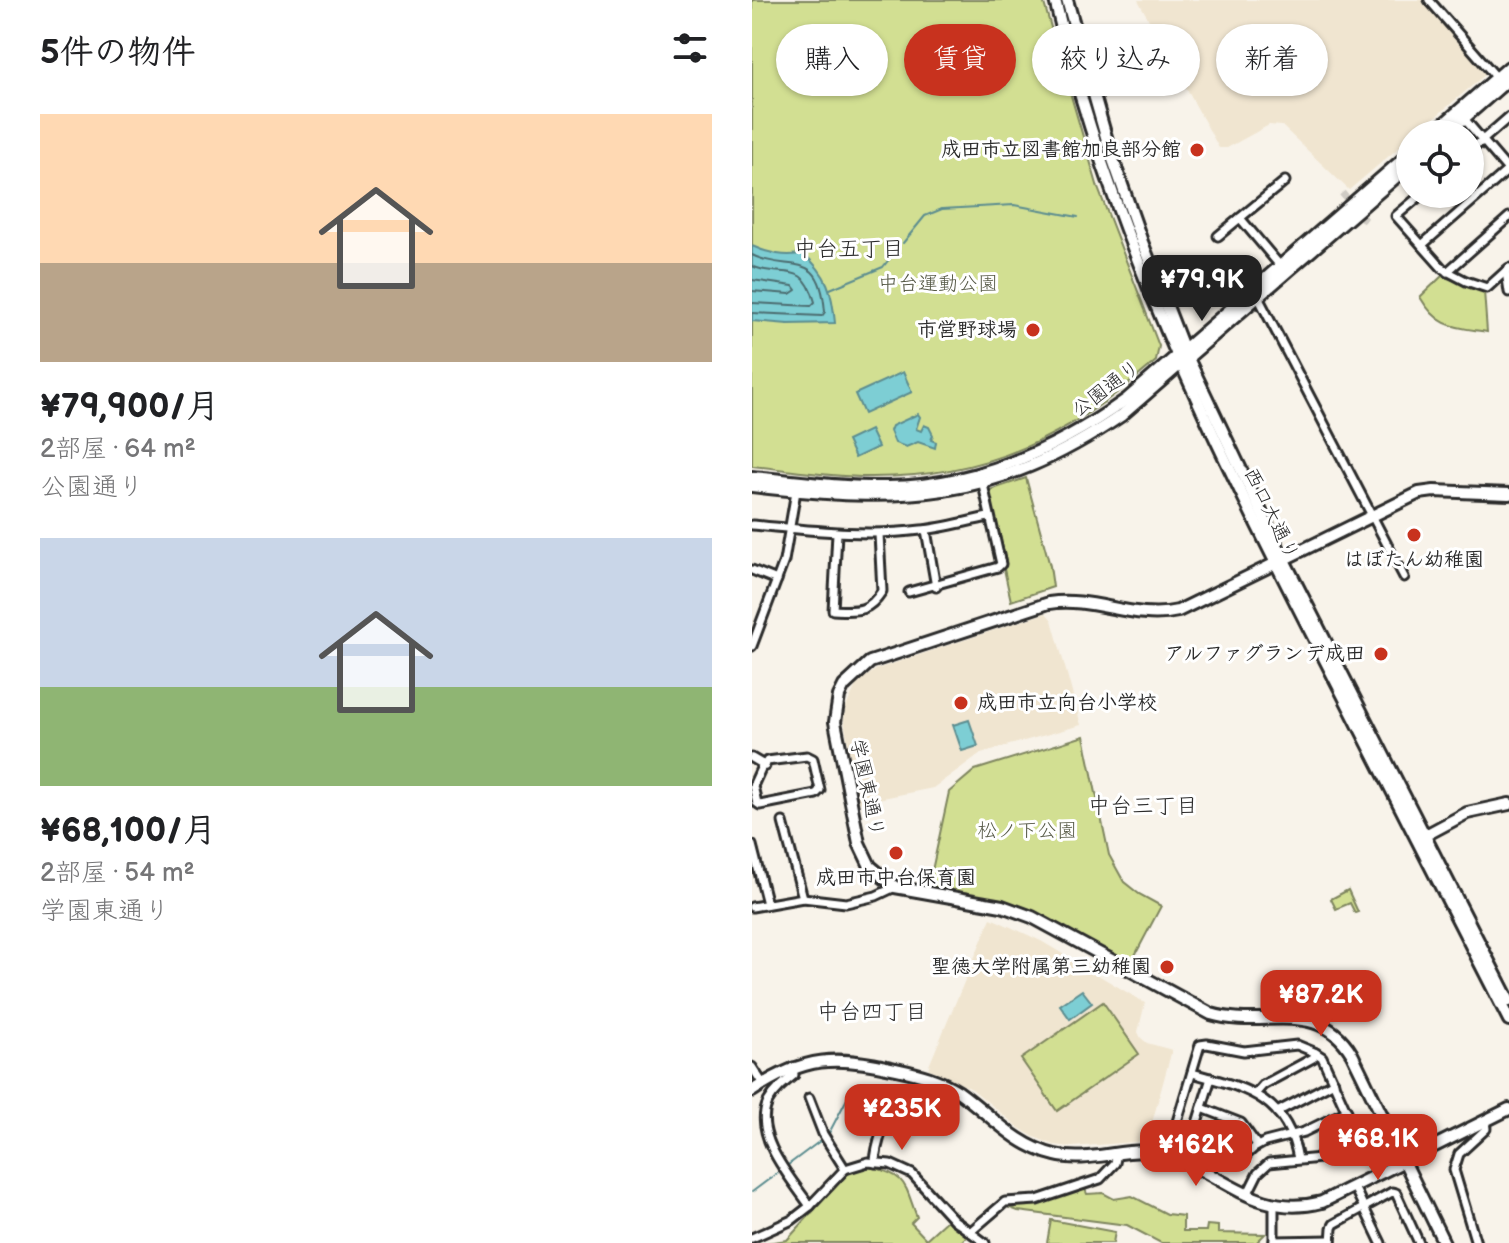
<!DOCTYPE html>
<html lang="ja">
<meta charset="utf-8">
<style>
:root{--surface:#fff;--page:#f2f2f2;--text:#202124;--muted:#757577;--accent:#c8321e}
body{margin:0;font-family:"Balsamiq Sans","Klee One",sans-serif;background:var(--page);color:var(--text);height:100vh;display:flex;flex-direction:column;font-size:30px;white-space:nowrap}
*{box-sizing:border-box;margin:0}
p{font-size:26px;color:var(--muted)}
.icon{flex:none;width:44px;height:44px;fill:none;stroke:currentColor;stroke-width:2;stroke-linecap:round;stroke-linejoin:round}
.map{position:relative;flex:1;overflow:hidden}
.side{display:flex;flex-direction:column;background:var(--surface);width:752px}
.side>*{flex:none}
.banner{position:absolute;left:24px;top:24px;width:612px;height:72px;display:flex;gap:16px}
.fabs{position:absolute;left:644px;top:120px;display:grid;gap:16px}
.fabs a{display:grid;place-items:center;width:88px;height:88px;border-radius:50%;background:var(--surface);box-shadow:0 2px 6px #0004;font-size:40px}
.price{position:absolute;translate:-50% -68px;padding:0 18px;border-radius:16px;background:var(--accent);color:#fff;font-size:26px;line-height:52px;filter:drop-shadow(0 2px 4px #0008)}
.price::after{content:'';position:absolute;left:50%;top:48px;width:24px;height:18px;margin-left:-12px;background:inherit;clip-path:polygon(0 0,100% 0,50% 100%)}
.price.on{background:#222;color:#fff}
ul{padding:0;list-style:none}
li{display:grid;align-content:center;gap:16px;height:424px;padding:0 40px}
li span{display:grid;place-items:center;height:248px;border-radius:0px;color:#555}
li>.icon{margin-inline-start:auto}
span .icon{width:144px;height:144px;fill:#fffc;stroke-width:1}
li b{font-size:34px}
h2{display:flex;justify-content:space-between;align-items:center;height:96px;padding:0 40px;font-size:34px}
.tag{padding:0 28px;border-radius:36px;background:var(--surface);box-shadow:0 2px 6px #0004;font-size:28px;line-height:72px}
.tag.on{background:var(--accent);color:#fff}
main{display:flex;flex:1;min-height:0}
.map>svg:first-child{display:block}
.built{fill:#f0e5d0}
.green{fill:#d2df92;stroke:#7e855e;stroke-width:2}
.water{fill:#7dced4;stroke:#5c8d90;stroke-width:2}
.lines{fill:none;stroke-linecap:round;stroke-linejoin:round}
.shore{stroke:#4c6c6f;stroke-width:2}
.stream{stroke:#5c8d90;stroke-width:2}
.street-tunnel{stroke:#cfcbc4;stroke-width:7;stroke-dasharray:7 3.5;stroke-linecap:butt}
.street-casing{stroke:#2b2b2b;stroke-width:13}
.secondary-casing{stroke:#2b2b2b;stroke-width:16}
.street{stroke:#fff;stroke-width:7}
.secondary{stroke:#fff;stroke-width:10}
.poi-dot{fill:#c8321e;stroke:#fff;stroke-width:3}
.labels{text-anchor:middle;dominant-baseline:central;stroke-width:6;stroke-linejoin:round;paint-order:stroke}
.poi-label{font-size:20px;font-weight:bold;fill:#2b2b2b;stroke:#fff;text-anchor:end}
.park-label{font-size:20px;fill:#555845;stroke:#fff}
.street-label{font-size:20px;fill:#2b2b2b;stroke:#fff}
.neighbourhood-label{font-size:22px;fill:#2b2b2b;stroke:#fff}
</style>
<main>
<section class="side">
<h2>5件の物件<svg class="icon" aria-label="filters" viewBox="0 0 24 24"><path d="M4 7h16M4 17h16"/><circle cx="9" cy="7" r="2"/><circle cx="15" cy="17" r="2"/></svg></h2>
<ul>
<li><span style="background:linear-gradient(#ffd9b3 60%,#b9a48a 0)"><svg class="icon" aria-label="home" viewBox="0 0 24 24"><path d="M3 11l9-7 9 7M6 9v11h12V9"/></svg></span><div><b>¥79,900/月</b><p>2部屋 · 64 m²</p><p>公園通り</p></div></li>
<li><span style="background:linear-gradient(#c9d6e8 60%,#8fb573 0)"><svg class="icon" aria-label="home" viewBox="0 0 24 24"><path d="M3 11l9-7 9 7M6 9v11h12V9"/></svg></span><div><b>¥68,100/月</b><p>2部屋 · 54 m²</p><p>学園東通り</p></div></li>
</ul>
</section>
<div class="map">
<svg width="757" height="1243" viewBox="0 0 757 1243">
<rect width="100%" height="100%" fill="#f8f3ea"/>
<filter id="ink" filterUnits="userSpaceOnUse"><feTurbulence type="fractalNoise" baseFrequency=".0125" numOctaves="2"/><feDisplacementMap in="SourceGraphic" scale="16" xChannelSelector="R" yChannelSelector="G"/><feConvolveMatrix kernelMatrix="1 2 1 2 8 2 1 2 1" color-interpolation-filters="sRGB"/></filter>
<g filter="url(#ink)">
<g class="built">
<path d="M386 0H671L734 74 663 134H658V138L597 190 530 126 517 125 475 148H467Z"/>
<path d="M294 613 300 620 329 725 229 753 181 788 106 803 92 720 93 709 105 683 125 669Z"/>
<path d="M239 918 289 941 393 1003 386 1032 389 1038 395 1043 420 1050 395 1141 320 1147 302 1145 282 1137 267 1128 220 1089 176 1068Z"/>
</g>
<g class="green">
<path d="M0 0H291L346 188 407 346 404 361C317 437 234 478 116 477 78 477 38 470 0 466Z"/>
<path d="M690 276 732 291 735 332C702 327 686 328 668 297Z"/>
<path d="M274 478 298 566 301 587 259 601 235 491Z"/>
<path d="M332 736 357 855 372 882 387 894 409 906 379 963 290 917 249 901 176 889 197 792 223 770Z"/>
<path d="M596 890 606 912 603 913 598 903 584 909 579 899Z"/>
<path d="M351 1002 387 1054 305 1111 269 1059Z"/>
<path d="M119 1167C156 1176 152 1184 165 1217L159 1223 174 1239 196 1219 215 1236 208 1243H14L35 1240 94 1175 104 1169Z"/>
<path d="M333 1189 335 1194 351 1193 362 1199 380 1196 415 1214 431 1216V1231H454L455 1225 466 1226V1233L513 1234 504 1243H409L375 1225 266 1211 253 1206 289 1203Z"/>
<path d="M299 1220 363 1232 361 1243H295Z"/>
</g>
<g class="water">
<path d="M0 246C15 253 35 258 51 253 76 275 80 291 83 323L36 324 0 321Z"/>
<path d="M151 372 160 392 112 414 103 394Z"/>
<path d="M166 414 168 417 164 429 169 431 172 425 177 427 181 435 179 440 184 442 183 448 166 442 154 447 143 443 138 431 140 426Z"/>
<path d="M118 430 126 447 103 458 95 441Z"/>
<path d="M217 720 226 746 210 751 201 725Z"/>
<path d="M330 990 340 1003 318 1019 308 1005Z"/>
</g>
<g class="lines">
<g class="shore">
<path d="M0 255C38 274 68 246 73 312L70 316 0 313"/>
<path d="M0 266C30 280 51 258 63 302L59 306 0 303"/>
<path d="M0 280 41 286 44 290 38 294 0 291"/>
</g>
<g class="stream">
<path d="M151 243 173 216 190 209 262 205 326 217"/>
<path d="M78 289 131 267 146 248"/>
<path d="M0 1192 76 1135 98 1093 105 1087C144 1088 164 1098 198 1116"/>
</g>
<path class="street-tunnel" d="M590 193 613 221"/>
<g class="street-casing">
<g id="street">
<path d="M677 0 745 78"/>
<path d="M709 115 757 171"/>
<path d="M718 151 757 117"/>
<path d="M670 194 644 216 691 269 714 281 735 288 757 268"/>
<path d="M488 218 530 268"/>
<path d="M466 236 533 181"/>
<path d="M670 245 756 170"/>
<path d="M754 271 757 292"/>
<path d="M695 272 757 217"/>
<path d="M506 297 652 577"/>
<path d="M0 525C57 530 112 537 169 530 192 528 215 521 237 517"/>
<path d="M174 530 184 587"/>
<path d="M85 533 81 610C105 611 116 613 130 591L127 534"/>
<path d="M0 570 25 580"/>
<path d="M157 592 246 567 249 564 230 480"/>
<path d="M0 646 32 561 44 491"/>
<path d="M55 756 61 759 68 790 64 794 8 805 5 803 1 786 11 764 13 766 15 761Z"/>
<path d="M0 758 12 765"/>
<path d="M31 822 51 898"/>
<path d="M0 845 15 904"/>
<path d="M0 907 51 898 94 903 124 896 143 887"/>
<path d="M0 1067 11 1084"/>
<path d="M41 1067 42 1075C32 1083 22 1091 16 1102 0 1135 40 1180 58 1206"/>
<path d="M440 1073C493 1088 535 1096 546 1159"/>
<path d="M459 1078 441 1136 489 1160 502 1148 513 1142 552 1132 595 1111"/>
<path d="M504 1093 511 1085 561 1058 564 1053"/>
<path d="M57 1098 71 1134 93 1169"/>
<path d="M450 1108 489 1123 505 1145"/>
<path d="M525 1112 582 1082"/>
<path d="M415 1155 448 1045 455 1044 492 1051 545 1045 562 1052 570 1057 607 1139 569 1158 517 1163 506 1173 495 1195"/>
<path d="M123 1163C123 1145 132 1128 136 1110"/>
<path d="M602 1187 629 1243"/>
<path d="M522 1205V1243"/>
<path d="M218 1232 253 1202 285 1200 348 1179 363 1163 365 1153"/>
<path d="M0 1238 40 1220 58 1206 93 1169 116 1162 138 1164 160 1174 202 1220 233 1243"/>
<path d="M522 1241 579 1240"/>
<path d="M579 1243 580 1228 582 1224 640 1192 644 1193 667 1243"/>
<path d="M724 1243 702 1170 707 1154 734 1129 733 1121"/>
</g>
</g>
<g class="secondary-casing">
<g id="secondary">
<path d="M303 0C357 229 460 440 567 648 630 772 694 896 757 1020"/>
<path d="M315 0 358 151 390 242 432 350 532 560 757 1001"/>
<path d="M680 134 757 67"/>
<path d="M694 134 757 79"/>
<path d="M0 477C45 481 91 488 136 487 225 486 304 450 375 399L658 153"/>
<path d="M0 486C150 503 241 503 370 415L658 165"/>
<path d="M670 837 715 813 757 804"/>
<path d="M0 1091C52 1056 84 1055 144 1069 167 1074 187 1079 207 1092 238 1114 264 1146 303 1155 342 1165 384 1141 423 1157 476 1179 508 1218 570 1202L757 1109"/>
<path d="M692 1243 600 1054C566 997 512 1030 459 1014L280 917 250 906 143 887 118 866 107 843 83 722 87 696 92 686 118 662 297 603C341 596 382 621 426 611L667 493 682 491 757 494"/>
</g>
</g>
<use href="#street" class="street"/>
<use href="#secondary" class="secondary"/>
</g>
</g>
<g class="poi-dot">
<circle cx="445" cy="150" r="8"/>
<circle cx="281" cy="330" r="8"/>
<circle cx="662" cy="535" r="8"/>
<circle cx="629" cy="654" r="8"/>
<circle cx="209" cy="703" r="8"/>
<circle cx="144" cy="853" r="8"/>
<circle cx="415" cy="967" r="8"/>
</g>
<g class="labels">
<g class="poi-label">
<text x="429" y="150">成田市立図書館加良部分館</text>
<text x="265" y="330">市営野球場</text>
<text x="662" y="560" text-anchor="middle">はぼたん幼稚園</text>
<text x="613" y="654">アルファグランデ成田</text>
<text x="225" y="703" text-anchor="start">成田市立向台小学校</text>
<text x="144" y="878" text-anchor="middle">成田市中台保育園</text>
<text x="399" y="967">聖徳大学附属第三幼稚園</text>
</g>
<g class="park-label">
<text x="186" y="284">中台運動公園</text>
<text x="275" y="831">松ノ下公園</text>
</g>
<g class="street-label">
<text transform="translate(354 389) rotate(-37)">公園通り</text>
<text transform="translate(519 514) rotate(64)">西口大通り</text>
<text transform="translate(115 788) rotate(78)">学園東通り</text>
</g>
<g class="neighbourhood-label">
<text x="97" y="249">中台五丁目</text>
<text x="391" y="806">中台三丁目</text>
<text x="120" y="1012">中台四丁目</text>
</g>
</g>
</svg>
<div class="fabs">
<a><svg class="icon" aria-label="locate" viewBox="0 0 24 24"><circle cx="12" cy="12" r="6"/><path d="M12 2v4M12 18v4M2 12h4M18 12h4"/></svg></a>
</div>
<b class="price on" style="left:450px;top:323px">¥79.9K</b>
<b class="price" style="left:569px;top:1038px">¥87.2K</b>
<b class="price" style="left:150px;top:1152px">¥235K</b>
<b class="price" style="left:626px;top:1182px">¥68.1K</b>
<b class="price" style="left:444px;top:1188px">¥162K</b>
<div class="banner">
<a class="tag">購入</a>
<a class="tag on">賃貸</a>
<a class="tag">絞り込み</a>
<a class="tag">新着</a>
</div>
</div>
</main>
